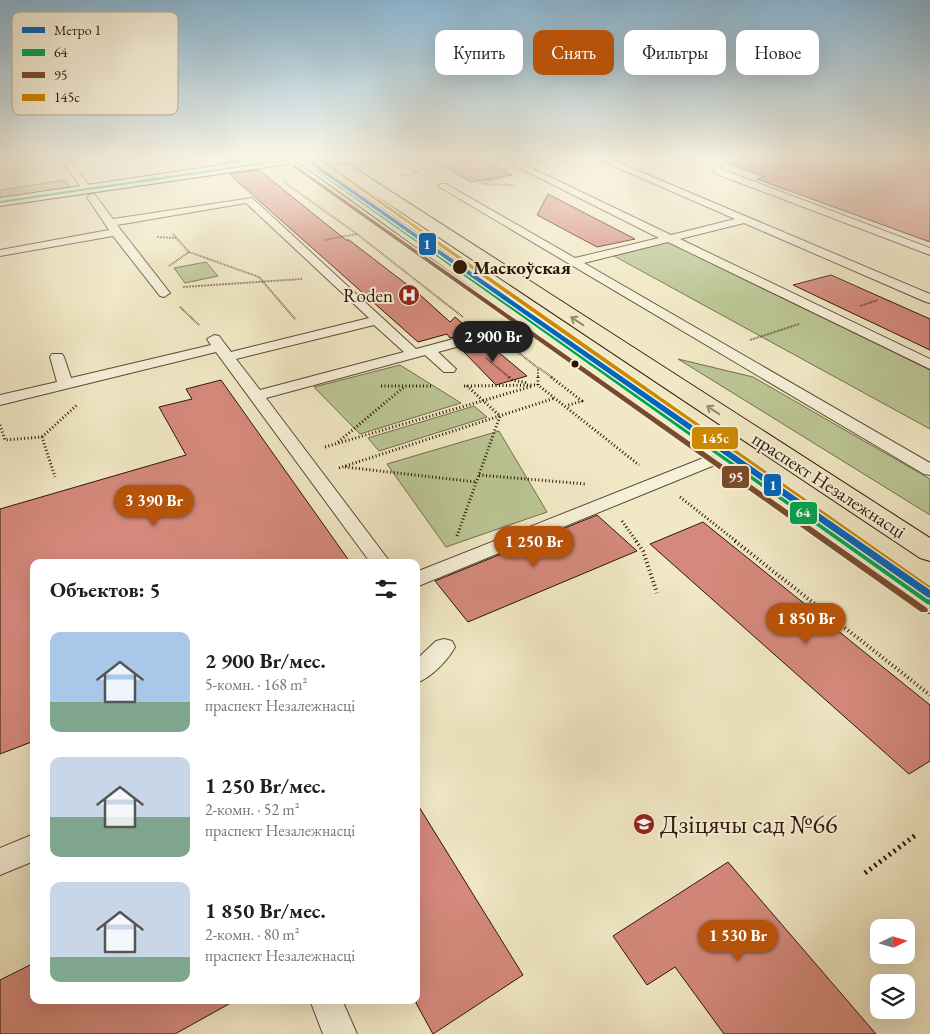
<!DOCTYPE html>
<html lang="ru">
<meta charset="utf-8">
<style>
:root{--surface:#fff;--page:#f2f2f2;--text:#202124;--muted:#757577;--accent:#b45309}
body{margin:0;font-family:"EB Garamond",serif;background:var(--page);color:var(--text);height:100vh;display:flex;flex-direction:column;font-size:19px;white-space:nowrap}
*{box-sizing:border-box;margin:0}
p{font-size:16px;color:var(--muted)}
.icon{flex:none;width:28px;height:28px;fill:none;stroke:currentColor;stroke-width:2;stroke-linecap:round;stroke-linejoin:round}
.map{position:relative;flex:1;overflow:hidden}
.drawer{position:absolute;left:30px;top:559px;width:390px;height:445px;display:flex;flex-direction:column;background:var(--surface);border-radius:10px;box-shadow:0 5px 20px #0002}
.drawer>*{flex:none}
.hud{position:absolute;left:435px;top:30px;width:420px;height:45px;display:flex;gap:10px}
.needle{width:32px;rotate:85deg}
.buttons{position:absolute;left:870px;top:919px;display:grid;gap:10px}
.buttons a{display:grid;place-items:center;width:45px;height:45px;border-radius:10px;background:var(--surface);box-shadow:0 5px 20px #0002;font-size:25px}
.price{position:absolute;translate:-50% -42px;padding:0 11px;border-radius:18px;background:var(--accent);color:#fff;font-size:16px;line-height:32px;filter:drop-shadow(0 1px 2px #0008)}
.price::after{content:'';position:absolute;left:50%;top:30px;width:15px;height:11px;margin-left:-8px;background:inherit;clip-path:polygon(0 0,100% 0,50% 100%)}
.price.selected{background:#222;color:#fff}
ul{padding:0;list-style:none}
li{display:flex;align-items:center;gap:15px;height:125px;padding:0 20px}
li span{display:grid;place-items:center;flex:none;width:140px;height:100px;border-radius:10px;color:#555}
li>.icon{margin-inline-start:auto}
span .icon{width:60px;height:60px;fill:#fffc;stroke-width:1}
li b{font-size:21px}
h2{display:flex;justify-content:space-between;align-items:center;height:60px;padding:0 20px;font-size:21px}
.pill{padding:0 18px;border-radius:10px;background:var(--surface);box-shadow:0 5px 20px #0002;font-size:18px;line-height:45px}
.pill.selected{background:var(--accent);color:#fff}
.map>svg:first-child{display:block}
.green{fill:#bbc594;stroke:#746d4c}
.building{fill:#d5897c;stroke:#2c1504}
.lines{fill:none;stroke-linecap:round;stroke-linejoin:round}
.lane-casing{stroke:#5d4a34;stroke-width:2}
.secondary-casing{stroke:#2c1504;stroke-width:2}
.primary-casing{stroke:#2c1504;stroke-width:2}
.path-far3{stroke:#2c1504;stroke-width:2;stroke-dasharray:0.5 1;stroke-linecap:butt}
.path-far2{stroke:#2c1504;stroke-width:3;stroke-dasharray:1 2.5;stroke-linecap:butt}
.path-far1{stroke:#2c1504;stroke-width:4;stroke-dasharray:1 3;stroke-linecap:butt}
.path{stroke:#2c1504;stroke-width:5;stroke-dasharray:2 4;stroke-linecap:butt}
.lane{fill:#f6f0d9;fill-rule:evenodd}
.secondary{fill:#f6f0d9;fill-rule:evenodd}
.primary{fill:#f1e8c5;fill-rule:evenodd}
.bus-1-casing{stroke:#f6f0d9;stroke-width:3}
.bus-2-casing{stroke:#f6f0d9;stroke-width:3}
.bus-3-casing{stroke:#f6f0d9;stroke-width:3}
.bus-1{fill:#00a651;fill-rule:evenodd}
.bus-2{fill:#7a4b2a;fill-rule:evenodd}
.bus-3{fill:#ce8901;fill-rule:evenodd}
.metro-1-casing{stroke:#f6f0d9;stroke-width:3}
.metro-1{fill:#0065bd;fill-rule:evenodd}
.oneway{stroke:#98896e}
.stop-dot{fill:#2c1504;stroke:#f6f0d9;stroke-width:2}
.labels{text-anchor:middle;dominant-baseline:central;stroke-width:4;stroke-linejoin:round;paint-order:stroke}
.far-stop-label{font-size:19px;font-weight:bold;fill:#2c1504;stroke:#f6f0d9;text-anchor:start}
.far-poi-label{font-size:19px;fill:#2c1504;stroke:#f6f0d9;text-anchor:end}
.far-street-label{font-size:19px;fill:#2c1504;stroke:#f6f0d9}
.near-poi-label{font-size:26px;fill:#2c1504;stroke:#f6f0d9;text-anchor:start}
.key{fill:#f6f0d9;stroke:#b9ae99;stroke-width:1}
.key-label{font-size:14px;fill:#2c1504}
.line-badge{stroke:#f6f0d9;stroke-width:2}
.badge-label{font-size:14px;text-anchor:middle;font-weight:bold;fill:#fff}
</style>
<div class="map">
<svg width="930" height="1034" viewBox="0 0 930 1034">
<rect width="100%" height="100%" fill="#f1e8c5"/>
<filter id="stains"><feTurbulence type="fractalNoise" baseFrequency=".004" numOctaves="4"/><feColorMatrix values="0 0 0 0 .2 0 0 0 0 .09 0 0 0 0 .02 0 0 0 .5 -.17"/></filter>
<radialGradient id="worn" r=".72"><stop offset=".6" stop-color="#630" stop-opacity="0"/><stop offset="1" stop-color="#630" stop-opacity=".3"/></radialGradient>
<g class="green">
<path d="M65 180 71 188 0 199V190Z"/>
<path d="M670 242 930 370V429L614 256Z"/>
<path d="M206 262 218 276 185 283 174 268Z"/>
<path d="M678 359 753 377 930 479V515Z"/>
<path d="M400 365 461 403 360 434 314 387Z"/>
<path d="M474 406 487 417 379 451 368 438Z"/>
<path d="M499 431 547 512 446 547 387 464Z"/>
</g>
<g class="building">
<path d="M224 156H242L246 159 218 164Z"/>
<path d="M425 156H476L512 175 471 182Z"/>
<path d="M748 156H827L828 163 860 156H930V242L757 179 765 177 729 164Z"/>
<path d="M259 170 346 240H349L418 293 450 322 455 317 473 332 450 338 447 334 418 342 229 174Z"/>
<path d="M548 194 635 239 597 247 537 215Z"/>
<path d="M831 275 930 319V350L793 285Z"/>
<path d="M485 341 527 376 496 385 460 348Z"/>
<path d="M221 380 350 562H34V741L0 754V509L186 455 159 407 192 399 186 389Z"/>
<path d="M597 515 637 551 468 622 435 581Z"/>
<path d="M703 522 930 705V761L909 774 650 544Z"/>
<path d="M416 802 523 975 433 1034 416 1003Z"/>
<path d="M728 862 876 1034H724L675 967 647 985 613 936Z"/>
<path d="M34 963V1000H236L175 1034H0V980Z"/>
</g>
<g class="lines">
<g class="lane-casing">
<g id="lane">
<path d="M58 156H67L92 189 90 191H84Z"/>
<path d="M542 156H560L525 165 671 235 735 219 591 156H603L930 294V303L926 302 744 223 680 239 930 359V369L668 242 584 263 930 463V475L924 474 438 186 440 184H446L575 258 659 238 512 164 513 162Z"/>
<path d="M729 156H746L719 165 721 169 930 248V255L714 173 710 164 711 162Z"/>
<path d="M92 194 95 195 113 219 252 198 416 349 532 318 537 319 539 322 537 325 438 352 456 369 454 372H444L425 355 266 398 390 562H370L216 352 0 405V395L57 382 50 357 52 354H62L64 357 71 378 211 345 207 339 214 335 219 336 231 352 369 318 246 203 117 225 170 293 164 297 160 296 113 236 0 256V250L109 230 87 197ZM374 325 404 352 260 390 236 359Z"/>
<path d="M721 451 727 452 730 456 727 460 416 587V572Z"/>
<path d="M444 639 452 641 455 647C448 660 431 678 416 683V660L436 641Z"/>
<path d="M34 834V861L0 875V848Z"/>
<path d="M310 1000H342L357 1034H323Z"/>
</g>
</g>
<g class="secondary-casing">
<path id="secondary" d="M282 156H321L315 160 0 206V198Z"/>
</g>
<g class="primary-casing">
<g id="primary">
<path d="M290 156H305L930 587V613L919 610Z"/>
<path d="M343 163 348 164 930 538V561L920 558 338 170 336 167 338 164Z"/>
</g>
</g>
<g class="path-far3">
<path d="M404 156 429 171"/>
<path d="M468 156 488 159"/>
<path d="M415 162 430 159"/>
<path d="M497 164 488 159 498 158"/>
<path d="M399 176 418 173 399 161 409 160"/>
<path d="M284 182 357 234 463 317"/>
<path d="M479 183 502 178"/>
<path d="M483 184 514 185"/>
<path d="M173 234 189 252 259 277 295 319"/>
<path d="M157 237 176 238"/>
<path d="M324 240 357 234"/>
<path d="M169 266 189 252"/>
<path d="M183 287 302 279"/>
<path d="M860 306 878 300"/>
<path d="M180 307 199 325"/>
<path d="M750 340 799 324"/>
<path d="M514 349 538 368V378"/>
<path d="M486 358 510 378"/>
<path d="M539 368 553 378"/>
</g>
<g class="path-far2">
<path d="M509 377 512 380 528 383"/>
<path d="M538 377V385L639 465"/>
<path d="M551 377 582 401 566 406"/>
<path d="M381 386H433"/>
<path d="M464 386 538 385"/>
<path d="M0 425 5 440 42 437 55 477"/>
<path d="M42 437 78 404"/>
<path d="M338 442 404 387"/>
<path d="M325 447 533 386"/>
<path d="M345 467 476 482"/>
<path d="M339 468 555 398"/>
<path d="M479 475 586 484"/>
<path d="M680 497 737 542"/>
<path d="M622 521 637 542"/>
<path d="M457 536 500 416 466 385"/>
</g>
<g class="path-far1">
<path d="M636 541 643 551 657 593"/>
<path d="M735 541 930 695"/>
</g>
<path class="path" d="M865 873 917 834"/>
<use href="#lane" class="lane"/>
<use href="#secondary" class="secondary"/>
<use href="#primary" class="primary"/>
<g class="bus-1-casing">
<path id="bus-1" d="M306 156H316L303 159 930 598V605L927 604 299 159 0 203V201Z"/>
</g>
<g class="bus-2-casing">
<path id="bus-2" d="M293 165H295L927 608 928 610 927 612H921L293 167Z"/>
</g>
<g class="bus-3-casing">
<path id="bus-3" d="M313 156H317L930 586V593L927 592Z"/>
</g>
<use href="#bus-1" class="bus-1"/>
<use href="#bus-2" class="bus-2"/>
<use href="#bus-3" class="bus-3"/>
<g class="metro-1-casing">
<path id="metro-1" d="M299 156H304L930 590V598L927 597Z"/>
</g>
<use href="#metro-1" class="metro-1"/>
</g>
<defs><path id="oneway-shaft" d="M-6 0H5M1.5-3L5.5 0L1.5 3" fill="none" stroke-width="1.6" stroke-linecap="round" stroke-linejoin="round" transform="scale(1.25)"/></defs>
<g class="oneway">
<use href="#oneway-shaft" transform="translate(577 321) rotate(-147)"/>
<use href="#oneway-shaft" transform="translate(713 410) rotate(-147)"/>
</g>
<linearGradient id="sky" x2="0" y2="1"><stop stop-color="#8ab8d6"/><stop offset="0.52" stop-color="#f9f5e5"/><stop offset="1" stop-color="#f9f5e5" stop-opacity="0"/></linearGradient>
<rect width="930" height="301" fill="url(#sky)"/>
<defs>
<g id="hospital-disc" transform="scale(1.125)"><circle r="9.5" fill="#8f2418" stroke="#f6f0d9"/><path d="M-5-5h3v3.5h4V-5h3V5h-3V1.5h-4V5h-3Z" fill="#fff"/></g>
<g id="school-disc" transform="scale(1.125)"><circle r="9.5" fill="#8f2418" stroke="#f6f0d9"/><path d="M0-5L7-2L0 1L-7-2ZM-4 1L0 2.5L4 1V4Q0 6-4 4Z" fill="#fff"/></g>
</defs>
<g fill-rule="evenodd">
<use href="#hospital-disc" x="409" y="295"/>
<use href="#school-disc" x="644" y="824"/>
</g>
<g class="stop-dot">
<circle cx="460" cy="267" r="8"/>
<circle cx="575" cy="364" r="4.5"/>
</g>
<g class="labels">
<g class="far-stop-label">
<text x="473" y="267">Маскоўская</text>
</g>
<g class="far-poi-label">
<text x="393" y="295">Roden</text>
</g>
<g class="far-street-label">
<text transform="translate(829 485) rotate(33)">праспект Незалежнасці</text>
</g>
<g class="near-poi-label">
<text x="660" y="824">Дзіцячы сад №66</text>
</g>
</g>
<rect x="12" y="12" width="166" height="103" rx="8" class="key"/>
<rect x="22" y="27" width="23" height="6" fill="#0065bd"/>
<rect x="22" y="49" width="23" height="7" fill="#00a651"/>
<rect x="22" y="72" width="23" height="6" fill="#7a4b2a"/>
<rect x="22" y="94" width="23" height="7" fill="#ce8901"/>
<g class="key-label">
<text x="54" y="35">Метро 1</text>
<text x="54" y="57">64</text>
<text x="54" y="80">95</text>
<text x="54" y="102">145с</text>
</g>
<g class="line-badge">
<rect x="418" y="232" width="19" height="24" rx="5" fill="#0065bd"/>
<rect x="691" y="426" width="48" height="24" rx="5" fill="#ce8901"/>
<rect x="721" y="465" width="29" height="24" rx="5" fill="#7a4b2a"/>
<rect x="763" y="473" width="19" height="24" rx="5" fill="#0065bd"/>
<rect x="789" y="501" width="29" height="24" rx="5" fill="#00a651"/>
</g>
<g class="badge-label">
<text x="427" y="249">1</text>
<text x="715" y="443">145с</text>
<text x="736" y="482">95</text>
<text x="773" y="490">1</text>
<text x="803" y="517">64</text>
</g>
<rect width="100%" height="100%" filter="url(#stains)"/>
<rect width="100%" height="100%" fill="url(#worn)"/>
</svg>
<div class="buttons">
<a><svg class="needle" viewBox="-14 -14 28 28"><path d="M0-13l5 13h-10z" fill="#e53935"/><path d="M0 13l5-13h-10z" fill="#757577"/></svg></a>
<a><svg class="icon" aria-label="layers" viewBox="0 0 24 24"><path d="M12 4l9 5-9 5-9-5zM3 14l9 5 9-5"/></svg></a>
</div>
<b class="price selected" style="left:493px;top:363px">2 900 Br</b>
<b class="price" style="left:154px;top:527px">3 390 Br</b>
<b class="price" style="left:534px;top:568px">1 250 Br</b>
<b class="price" style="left:806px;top:645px">1 850 Br</b>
<b class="price" style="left:738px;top:962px">1 530 Br</b>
<div class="hud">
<a class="pill">Купить</a>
<a class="pill selected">Снять</a>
<a class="pill">Фильтры</a>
<a class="pill">Новое</a>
</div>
<section class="drawer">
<h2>Объектов: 5<svg class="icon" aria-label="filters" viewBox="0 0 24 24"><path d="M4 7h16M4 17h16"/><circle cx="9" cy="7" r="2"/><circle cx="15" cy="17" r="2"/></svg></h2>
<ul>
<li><span style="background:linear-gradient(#a9c7e8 70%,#7fa58c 0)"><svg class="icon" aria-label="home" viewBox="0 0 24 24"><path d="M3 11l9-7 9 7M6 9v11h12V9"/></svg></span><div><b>2 900 Br/мес.</b><p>5-комн. · 168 m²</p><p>праспект Незалежнасці</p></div></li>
<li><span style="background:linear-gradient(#c9d6e8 60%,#7fa58c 0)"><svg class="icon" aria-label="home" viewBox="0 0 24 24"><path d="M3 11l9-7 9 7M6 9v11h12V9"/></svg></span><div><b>1 250 Br/мес.</b><p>2-комн. · 52 m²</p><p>праспект Незалежнасці</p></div></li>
<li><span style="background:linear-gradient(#c9d6e8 75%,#7fa58c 0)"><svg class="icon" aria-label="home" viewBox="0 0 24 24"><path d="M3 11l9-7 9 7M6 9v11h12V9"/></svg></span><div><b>1 850 Br/мес.</b><p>2-комн. · 80 m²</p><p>праспект Незалежнасці</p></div></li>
</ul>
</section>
</div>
